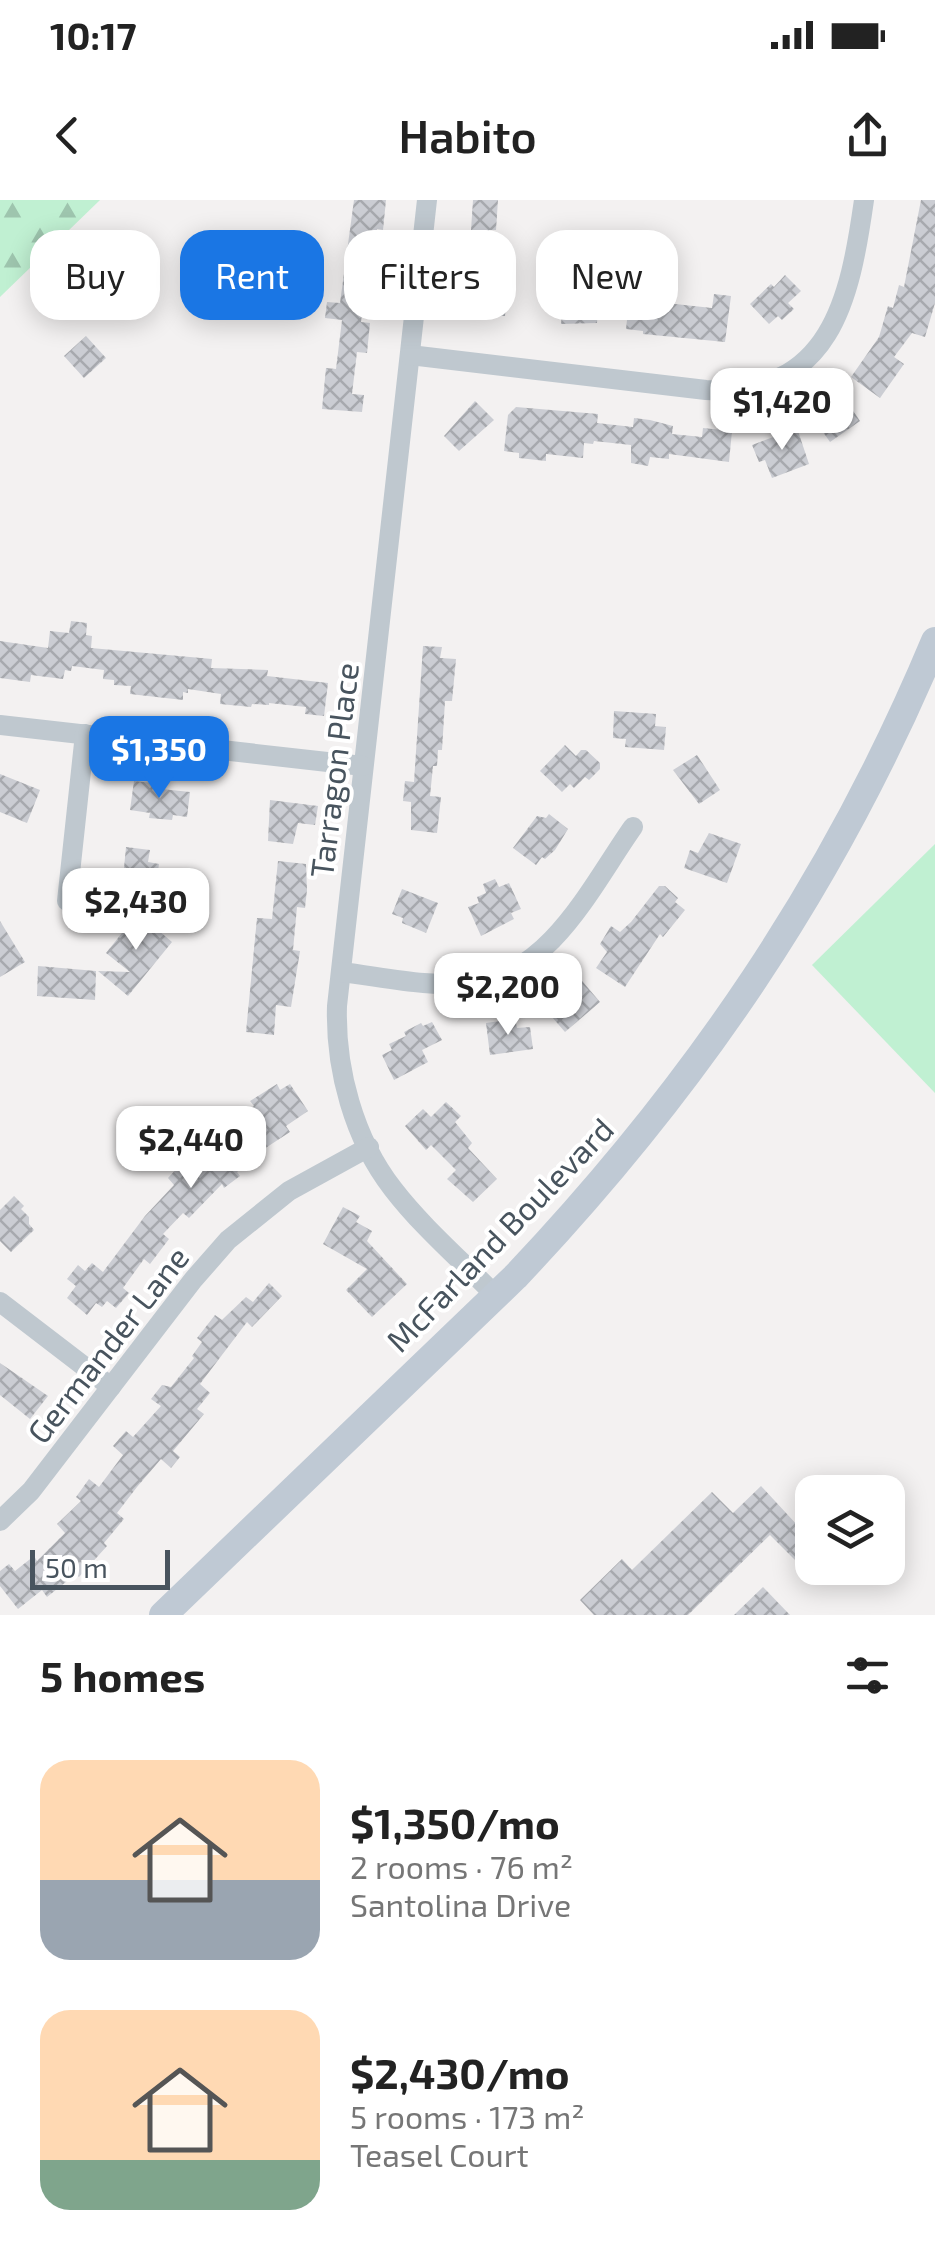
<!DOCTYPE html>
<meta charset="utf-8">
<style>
:root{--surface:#fff;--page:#f2f2f2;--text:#222;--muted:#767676;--accent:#1a76e4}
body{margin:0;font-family:"Exo 2",sans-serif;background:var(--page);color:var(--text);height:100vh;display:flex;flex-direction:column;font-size:38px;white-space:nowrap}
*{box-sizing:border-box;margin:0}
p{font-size:32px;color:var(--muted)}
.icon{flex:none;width:55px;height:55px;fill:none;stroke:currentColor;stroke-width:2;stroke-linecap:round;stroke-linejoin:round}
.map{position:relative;height:1415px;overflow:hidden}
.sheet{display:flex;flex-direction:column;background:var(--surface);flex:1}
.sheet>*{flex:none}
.hud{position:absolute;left:30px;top:30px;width:875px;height:90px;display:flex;gap:20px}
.tools{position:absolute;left:795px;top:1275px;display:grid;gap:20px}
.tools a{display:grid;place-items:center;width:110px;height:110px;border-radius:20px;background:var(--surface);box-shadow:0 5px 25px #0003;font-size:50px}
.scale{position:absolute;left:30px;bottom:25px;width:140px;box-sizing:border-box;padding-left:10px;border:5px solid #48545e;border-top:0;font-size:28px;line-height:35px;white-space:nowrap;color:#48545e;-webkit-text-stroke:8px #fff;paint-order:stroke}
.price{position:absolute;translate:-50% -85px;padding:0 22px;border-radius:20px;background:#fff;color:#222;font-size:32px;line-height:65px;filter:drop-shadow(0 2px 5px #0008)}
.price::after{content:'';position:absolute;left:50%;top:60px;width:30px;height:22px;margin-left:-15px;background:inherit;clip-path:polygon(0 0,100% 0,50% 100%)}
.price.current{background:var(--accent);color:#fff}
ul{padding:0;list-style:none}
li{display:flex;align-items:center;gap:30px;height:250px;padding:0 40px}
li span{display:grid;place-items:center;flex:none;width:280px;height:200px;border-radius:30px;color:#555}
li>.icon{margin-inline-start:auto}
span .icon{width:120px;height:120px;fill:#fffc;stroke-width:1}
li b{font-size:42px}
h2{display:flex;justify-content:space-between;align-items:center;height:120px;padding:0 40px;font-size:42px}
.pill{padding:0 35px;border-radius:30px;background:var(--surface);box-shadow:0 5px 25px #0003;font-size:35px;line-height:90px}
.pill.current{background:var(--accent);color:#fff}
.status{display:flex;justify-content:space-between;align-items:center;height:70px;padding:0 50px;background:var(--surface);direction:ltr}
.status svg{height:28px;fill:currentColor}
header{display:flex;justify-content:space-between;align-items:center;height:130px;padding:0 40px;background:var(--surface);font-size:45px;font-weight:600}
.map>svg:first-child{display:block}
.forest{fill:url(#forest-firs)}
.green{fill:#c0f0d2}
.building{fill:url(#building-cross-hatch)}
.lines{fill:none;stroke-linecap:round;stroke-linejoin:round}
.street{stroke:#bfc8cf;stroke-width:20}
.secondary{stroke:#bfc9d4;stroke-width:28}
.labels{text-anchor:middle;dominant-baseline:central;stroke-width:8;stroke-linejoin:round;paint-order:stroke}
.street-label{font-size:32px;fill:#48545e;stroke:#fff}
</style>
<div class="status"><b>10:17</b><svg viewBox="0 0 49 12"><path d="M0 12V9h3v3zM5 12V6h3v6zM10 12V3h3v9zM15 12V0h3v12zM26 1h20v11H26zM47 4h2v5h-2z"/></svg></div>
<header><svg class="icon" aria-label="back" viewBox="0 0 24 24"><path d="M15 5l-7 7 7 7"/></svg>Habito<svg class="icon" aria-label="share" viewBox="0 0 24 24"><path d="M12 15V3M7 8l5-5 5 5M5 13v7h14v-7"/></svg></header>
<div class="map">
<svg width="935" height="1415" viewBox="0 0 935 1415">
<defs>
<pattern id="forest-firs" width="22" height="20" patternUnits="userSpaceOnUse" patternTransform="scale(2.5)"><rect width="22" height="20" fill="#c0f0d2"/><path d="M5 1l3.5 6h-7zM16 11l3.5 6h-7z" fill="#9ec5ae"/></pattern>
<pattern id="building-cross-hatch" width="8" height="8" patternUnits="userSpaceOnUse" patternTransform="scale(2.5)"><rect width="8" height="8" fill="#cbcdd3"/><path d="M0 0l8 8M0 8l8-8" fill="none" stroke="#a7a9ae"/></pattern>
</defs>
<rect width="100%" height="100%" fill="#f3f1f1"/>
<path class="forest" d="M0 0H100L0 97Z"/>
<path class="green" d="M935 644V893L812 765Z"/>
<g class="building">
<path d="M354 0H386L383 30 377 29 376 92 365 91 361 122 370 123 367 153 357 152 352 194 364 195 362 212 322 209 326 168 336 169 342 120 325 118 327 102 340 103Z"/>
<path d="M473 0H498L496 30H489L487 59 510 61 505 116H459L461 91H467Z"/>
<path d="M921 0H935V103L925 137 912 133 894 157 904 164 880 198 851 177 879 137 888 106 893 108 899 85 904 87Z"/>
<path d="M634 56 647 57 644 92 667 94 666 103 712 108 714 94 731 96 725 142 643 134V131L626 129Z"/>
<path d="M785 75 801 91 788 103 794 109 782 120 778 116 769 124 750 104 771 84 774 87Z"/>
<path d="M564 86 599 89 597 123 561 124Z"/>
<path d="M86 136 106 158 84 178 64 156Z"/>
<path d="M837 187 860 221 830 242 809 212Z"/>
<path d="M475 201 494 220 459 251 444 236Z"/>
<path d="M516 207 598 214 597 223 633 227 634 218 650 220 673 226 672 234 702 237 703 228 732 231 729 262 669 254V259L650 257 648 266 631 263V245L594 241 593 244 584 243 583 258 546 254V261L519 258V253L504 251 508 215Z"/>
<path d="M797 228 809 264 772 278 765 260 759 262 752 245Z"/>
<path d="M71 421 87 423 86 435 92 436 91 448 212 459 211 468 268 470 267 476 328 483 324 516 305 514 306 507 269 503V505L252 504 251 507 220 504 221 494 188 489V493L183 492V500L130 494 131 486 114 485V480L103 479 104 470 72 466 71 471 65 470 63 479 31 475 30 482 0 478V441L48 448 50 431 69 433Z"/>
<path d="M423 446 442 447 440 458 456 459 452 501H445L442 550H438L437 566H433L430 596 441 597 437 633 411 630V602L403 601 405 581 414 582Z"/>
<path d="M614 511 656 514 655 526 666 527 664 550 625 547 626 539 613 538Z"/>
<path d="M565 545 576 556 581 550H586L600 563V569L589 580 585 577 574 588 570 584 562 592 540 571Z"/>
<path d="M697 555 720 590 699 604 673 570Z"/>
<path d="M0 574 40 590 27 623 0 612Z"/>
<path d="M134 581 153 583 152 588 190 592 187 617 173 615 172 620 149 618 150 613 130 610Z"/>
<path d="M270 600 318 606 315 625 298 623 293 644 268 641Z"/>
<path d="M549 614 568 629 555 650 545 659 542 657 536 665 513 648 537 616 546 618Z"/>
<path d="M709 633 741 644 727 683 684 668 690 650 698 653Z"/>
<path d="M126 647 150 650 148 662 159 664 158 671 171 673 169 690 156 688 155 697 137 695V691L129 690 131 669 124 668Z"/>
<path d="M278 661 306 664 307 690 305 708 297 707 293 750 300 751 291 807 276 805 274 835 246 832 257 718 272 719Z"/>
<path d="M495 679 499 687 509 683 521 709 511 713 514 719 481 736 468 707 479 703 477 697 486 693 483 684Z"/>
<path d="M659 686H665L678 698 675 702 685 710 663 737 660 734 625 787 596 768 607 752 600 744 611 726 620 732 631 722Z"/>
<path d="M402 689 438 703 426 733 402 723 403 718 392 714Z"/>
<path d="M138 713 172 742 128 796 98 771 130 772 106 753Z"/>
<path d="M0 721 25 762 0 777Z"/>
<path d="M38 766 96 771 95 800 37 796Z"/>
<path d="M577 775 600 802 565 832 545 809Z"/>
<path d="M507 820 508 824 516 823 517 828 530 827 533 849 490 855 486 823Z"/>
<path d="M432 822 442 840 422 850 428 862 394 880 382 855 392 850 389 844 406 836 404 832 421 823 423 826Z"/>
<path d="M277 884 280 890 290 884 308 911 286 926 290 932 250 958 252 961 237 972 240 976 224 988 222 984 189 1018 183 1013 163 1034 169 1039 150 1064 144 1059 123 1088 129 1093 116 1108 107 1101 102 1107 96 1103 87 1115 67 1098 76 1086 67 1079 78 1065 85 1071 92 1063 103 1072 145 1016 174 985 168 978 195 949 191 945 222 921 224 925 254 906 250 901Z"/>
<path d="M446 902 461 916 455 922 472 943 468 948 497 979 473 1002 447 979 456 970 431 945 426 950 405 926 423 909 431 917Z"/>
<path d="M14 996 24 1006 21 1009 29 1017V1024L34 1030 11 1052 0 1041V1010Z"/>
<path d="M343 1007 360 1016 356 1022 372 1031 367 1041 407 1084 372 1117 346 1090 367 1069 323 1044Z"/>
<path d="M269 1083 282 1096 252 1127 247 1122 200 1184 210 1193 197 1209 204 1214 173 1251 180 1257 171 1268 161 1259 137 1287 117 1313 124 1319 104 1343 107 1346 79 1377 76 1374 47 1397 42 1390 18 1409 0 1386V1371L9 1364 15 1371 34 1356 37 1361 65 1333 57 1324 81 1301 76 1297 89 1279 99 1287 123 1255 113 1246 126 1231 133 1237 161 1206 151 1199 162 1185 171 1187 194 1158 192 1156 202 1142 197 1138 215 1115 222 1120 246 1097 253 1102Z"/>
<path d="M0 1163 48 1196 30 1219 0 1195Z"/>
<path d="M761 1286 812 1341V1377L770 1335 688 1415H594L580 1400 622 1359 632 1370 712 1292 733 1313Z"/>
<path d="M763 1387 790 1415H734Z"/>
</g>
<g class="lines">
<g class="street">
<path d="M427 0 337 806C335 869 354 939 393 989 423 1028 462 1061 496 1096"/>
<path d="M410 155 706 190C831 196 850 99 864 0"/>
<path d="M0 525 363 566"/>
<path d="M67 701 85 534"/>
<path d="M341 772C383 777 430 788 472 783 550 775 592 685 633 627"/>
<path d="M0 1102 111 1187"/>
<path d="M0 1321 31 1291 193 1080 228 1040 289 991 369 947"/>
</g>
<path class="secondary" d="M163 1415 515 1077C695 887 834 683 935 441"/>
</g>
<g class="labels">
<g class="street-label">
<text transform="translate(333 570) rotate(-83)">Tarragon Place</text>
<text transform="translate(499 1034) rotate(-46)">McFarland Boulevard</text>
<text transform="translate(107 1144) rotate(-52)">Germander Lane</text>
</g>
</g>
</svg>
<div class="tools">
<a><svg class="icon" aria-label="layers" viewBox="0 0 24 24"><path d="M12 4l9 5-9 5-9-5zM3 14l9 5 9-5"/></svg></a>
</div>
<div class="scale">50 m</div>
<b class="price" style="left:782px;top:253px">$1,420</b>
<b class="price current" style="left:159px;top:601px">$1,350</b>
<b class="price" style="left:136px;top:753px">$2,430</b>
<b class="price" style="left:508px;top:838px">$2,200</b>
<b class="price" style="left:191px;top:991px">$2,440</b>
<div class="hud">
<a class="pill">Buy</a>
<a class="pill current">Rent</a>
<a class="pill">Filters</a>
<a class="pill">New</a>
</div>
</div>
<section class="sheet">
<h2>5 homes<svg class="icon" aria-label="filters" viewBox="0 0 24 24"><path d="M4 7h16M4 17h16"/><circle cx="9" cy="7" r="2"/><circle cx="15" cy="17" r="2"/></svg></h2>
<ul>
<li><span style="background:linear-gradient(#ffd9b3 60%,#9aa5b1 0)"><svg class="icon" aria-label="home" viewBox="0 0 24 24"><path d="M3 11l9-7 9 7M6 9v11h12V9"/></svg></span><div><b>$1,350/mo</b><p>2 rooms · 76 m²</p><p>Santolina Drive</p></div></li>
<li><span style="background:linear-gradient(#ffd9b3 75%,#7fa58c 0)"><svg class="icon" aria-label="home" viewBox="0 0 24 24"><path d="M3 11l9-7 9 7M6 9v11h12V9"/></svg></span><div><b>$2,430/mo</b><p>5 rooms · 173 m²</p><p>Teasel Court</p></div></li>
</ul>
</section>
